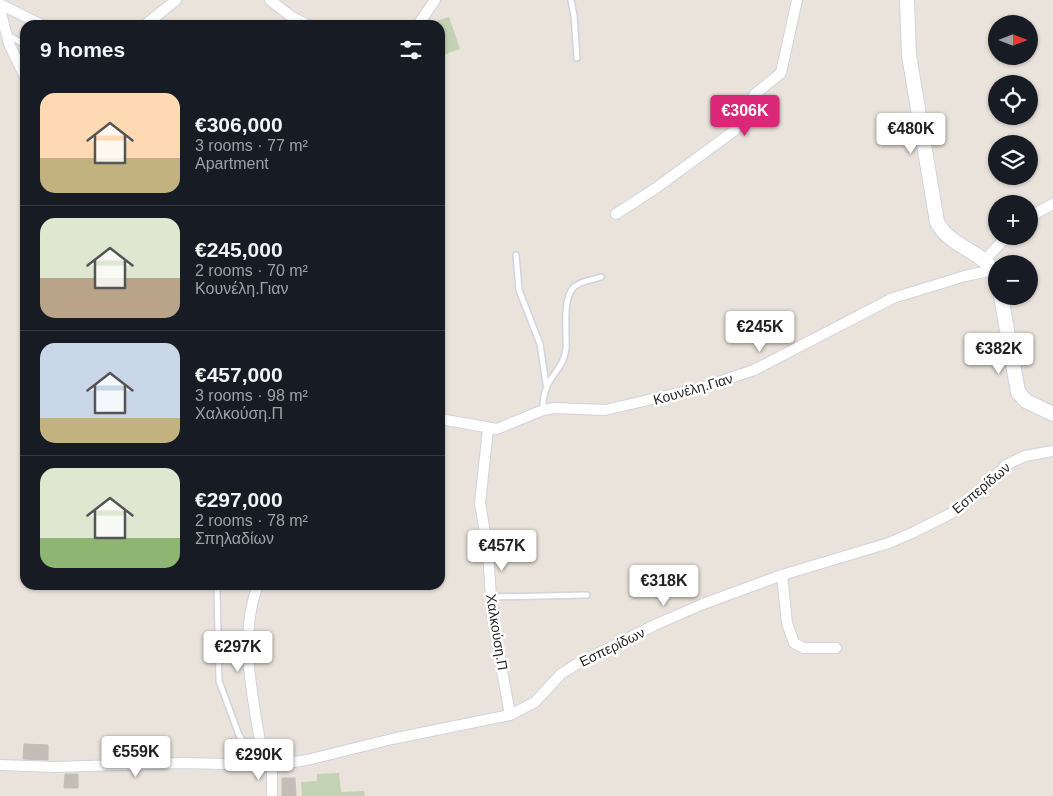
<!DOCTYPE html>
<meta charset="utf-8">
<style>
:root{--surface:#171b24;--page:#242831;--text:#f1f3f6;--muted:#9ea1a6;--line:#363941;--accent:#db2777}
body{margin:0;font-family:Helvetica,sans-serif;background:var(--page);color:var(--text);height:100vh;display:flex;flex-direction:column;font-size:19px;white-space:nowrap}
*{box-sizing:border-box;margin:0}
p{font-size:16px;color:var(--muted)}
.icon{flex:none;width:28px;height:28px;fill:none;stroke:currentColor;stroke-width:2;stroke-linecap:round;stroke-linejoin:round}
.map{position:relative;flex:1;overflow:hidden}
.side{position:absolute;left:20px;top:20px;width:425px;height:570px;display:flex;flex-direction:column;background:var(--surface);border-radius:15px;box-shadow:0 1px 4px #0004}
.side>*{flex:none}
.needle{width:32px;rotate:90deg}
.tools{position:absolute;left:988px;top:15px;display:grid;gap:10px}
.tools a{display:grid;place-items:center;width:50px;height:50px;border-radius:50%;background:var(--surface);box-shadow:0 1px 4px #0004;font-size:25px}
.price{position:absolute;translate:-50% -42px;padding:0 11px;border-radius:5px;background:#fff;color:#222;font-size:16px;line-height:32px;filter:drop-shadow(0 1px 2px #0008)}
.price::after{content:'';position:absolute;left:50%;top:30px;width:15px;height:11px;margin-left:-8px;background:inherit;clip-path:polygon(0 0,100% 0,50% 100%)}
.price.current{background:var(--accent);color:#fff}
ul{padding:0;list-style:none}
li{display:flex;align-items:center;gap:15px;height:125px;padding:0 20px}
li+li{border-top:1px solid var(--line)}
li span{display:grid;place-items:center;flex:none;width:140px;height:100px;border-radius:15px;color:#555}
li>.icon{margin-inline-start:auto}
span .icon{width:60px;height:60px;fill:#fffc;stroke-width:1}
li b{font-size:21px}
h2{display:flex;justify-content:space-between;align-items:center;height:60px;padding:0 20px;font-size:21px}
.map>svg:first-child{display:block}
.cemetery{fill:#c2d2b3}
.building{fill:#c2bdb6;stroke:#c4bfb5}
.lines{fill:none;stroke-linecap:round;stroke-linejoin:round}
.lane-casing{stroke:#d0d3e0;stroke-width:8}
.street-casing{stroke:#d0d3e0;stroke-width:12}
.secondary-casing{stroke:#d0d3e0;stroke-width:16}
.lane{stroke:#fff;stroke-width:5}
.street{stroke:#fff;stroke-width:10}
.secondary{stroke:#fff;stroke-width:14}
.labels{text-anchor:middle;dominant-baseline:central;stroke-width:5;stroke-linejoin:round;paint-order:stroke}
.street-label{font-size:14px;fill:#282828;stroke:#fff}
</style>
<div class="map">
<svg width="1053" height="796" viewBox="0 0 1053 796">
<rect width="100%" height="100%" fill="#e9e3db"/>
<g class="cemetery">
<path d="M449 17 460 49 440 56V25H424Z"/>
<path d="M339 773 341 792 364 791 365 796H302L301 782 317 781V774Z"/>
</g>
<g class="building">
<path d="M24 744 48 745V760L23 759Z"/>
<path d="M65 774H78V788H64Z"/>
<path d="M282 778H295L296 796H282Z"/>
</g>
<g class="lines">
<g class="lane-casing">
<g id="lane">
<path d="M571 0 574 16 577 58"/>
<path d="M288 25 292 17"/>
<path d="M8 35 25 45"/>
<path d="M516 255 519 290 540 344 546 384"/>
<path d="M543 409C542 377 563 373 566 349 567 334 562 300 573 288 579 281 593 280 601 277"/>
<path d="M217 589 219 681 239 735 259 765"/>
<path d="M491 597 587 595"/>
</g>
</g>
<g class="street-casing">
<g id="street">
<path d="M270 0 292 17 308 25"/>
<path d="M0 4 42 25"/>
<path d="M0 9 9 44 25 77"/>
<path d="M145 25 176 0"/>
<path d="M418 25 435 0"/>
<path d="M616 214 656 188 734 131 755 94 781 73 797 0"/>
<path d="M1029 217 1053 204"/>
<path d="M984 261 1007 236"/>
<path d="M440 419 497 429 543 410 555 408 605 410 704 387 754 370 893 298 965 276 993 270"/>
<path d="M488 429 480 503 488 551 492 614 510 715"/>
<path d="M782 575 787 623 794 643 804 648H836"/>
<path d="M258 585C236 641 256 709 264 766"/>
<path d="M0 765 55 767 183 763 272 765 307 760 392 739 510 715 535 702 561 674 575 665 657 624 703 604 782 575 889 543 914 532 950 514 981 491 1006 465 1025 456 1053 451"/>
<path d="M272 765V796"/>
</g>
</g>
<g class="secondary-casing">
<g id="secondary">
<path d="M907 0 909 55 937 222C951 249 985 250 996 277"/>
<path d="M1001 296 1018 392 1026 401 1053 414"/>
</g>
</g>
<use href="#lane" class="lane"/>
<use href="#street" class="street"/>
<use href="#secondary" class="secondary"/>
</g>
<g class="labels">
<g class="street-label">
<text transform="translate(693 389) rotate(-16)">Κουνέλη.Γιαν</text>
<text transform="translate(981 488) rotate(-40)">Εσπερίδων</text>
<text transform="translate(497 632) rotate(81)">Χαλκούση.Π</text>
<text transform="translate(612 647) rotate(-26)">Εσπερίδων</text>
</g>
</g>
</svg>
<div class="tools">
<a><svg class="needle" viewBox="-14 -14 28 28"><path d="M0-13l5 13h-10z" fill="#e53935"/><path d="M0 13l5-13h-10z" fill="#9ea1a6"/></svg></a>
<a><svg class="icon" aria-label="locate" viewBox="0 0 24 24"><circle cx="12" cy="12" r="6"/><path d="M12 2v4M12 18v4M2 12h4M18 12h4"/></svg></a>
<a><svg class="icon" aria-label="layers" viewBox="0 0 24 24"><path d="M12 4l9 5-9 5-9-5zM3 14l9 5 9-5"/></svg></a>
<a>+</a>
<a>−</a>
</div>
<b class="price current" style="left:745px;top:137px">€306K</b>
<b class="price" style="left:911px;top:155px">€480K</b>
<b class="price" style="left:760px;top:353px">€245K</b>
<b class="price" style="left:999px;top:375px">€382K</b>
<b class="price" style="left:502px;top:572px">€457K</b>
<b class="price" style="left:664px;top:607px">€318K</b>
<b class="price" style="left:238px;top:673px">€297K</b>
<b class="price" style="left:136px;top:778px">€559K</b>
<b class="price" style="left:259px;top:781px">€290K</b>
<section class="side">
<h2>9 homes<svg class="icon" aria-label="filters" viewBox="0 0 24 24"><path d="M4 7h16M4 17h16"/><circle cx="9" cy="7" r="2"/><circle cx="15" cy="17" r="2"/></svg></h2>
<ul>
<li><span style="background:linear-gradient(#ffd9b3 65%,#c2b280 0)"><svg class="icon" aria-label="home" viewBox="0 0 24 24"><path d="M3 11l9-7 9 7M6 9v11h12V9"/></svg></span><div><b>€306,000</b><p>3 rooms · 77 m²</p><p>Apartment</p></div></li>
<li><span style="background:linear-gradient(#dfe7d0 60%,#b9a48a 0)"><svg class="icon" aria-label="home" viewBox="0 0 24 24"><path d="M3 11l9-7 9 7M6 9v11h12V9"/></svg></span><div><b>€245,000</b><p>2 rooms · 70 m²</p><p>Κουνέλη.Γιαν</p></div></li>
<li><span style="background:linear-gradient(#c9d6e8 75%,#c2b280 0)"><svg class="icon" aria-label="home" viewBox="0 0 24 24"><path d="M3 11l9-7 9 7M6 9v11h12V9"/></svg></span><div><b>€457,000</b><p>3 rooms · 98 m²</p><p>Χαλκούση.Π</p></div></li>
<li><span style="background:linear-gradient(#dfe7d0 70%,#8fb573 0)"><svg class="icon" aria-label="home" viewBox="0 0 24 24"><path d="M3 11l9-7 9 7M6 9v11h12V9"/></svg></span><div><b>€297,000</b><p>2 rooms · 78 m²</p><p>Σπηλαδίων</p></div></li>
</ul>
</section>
</div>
